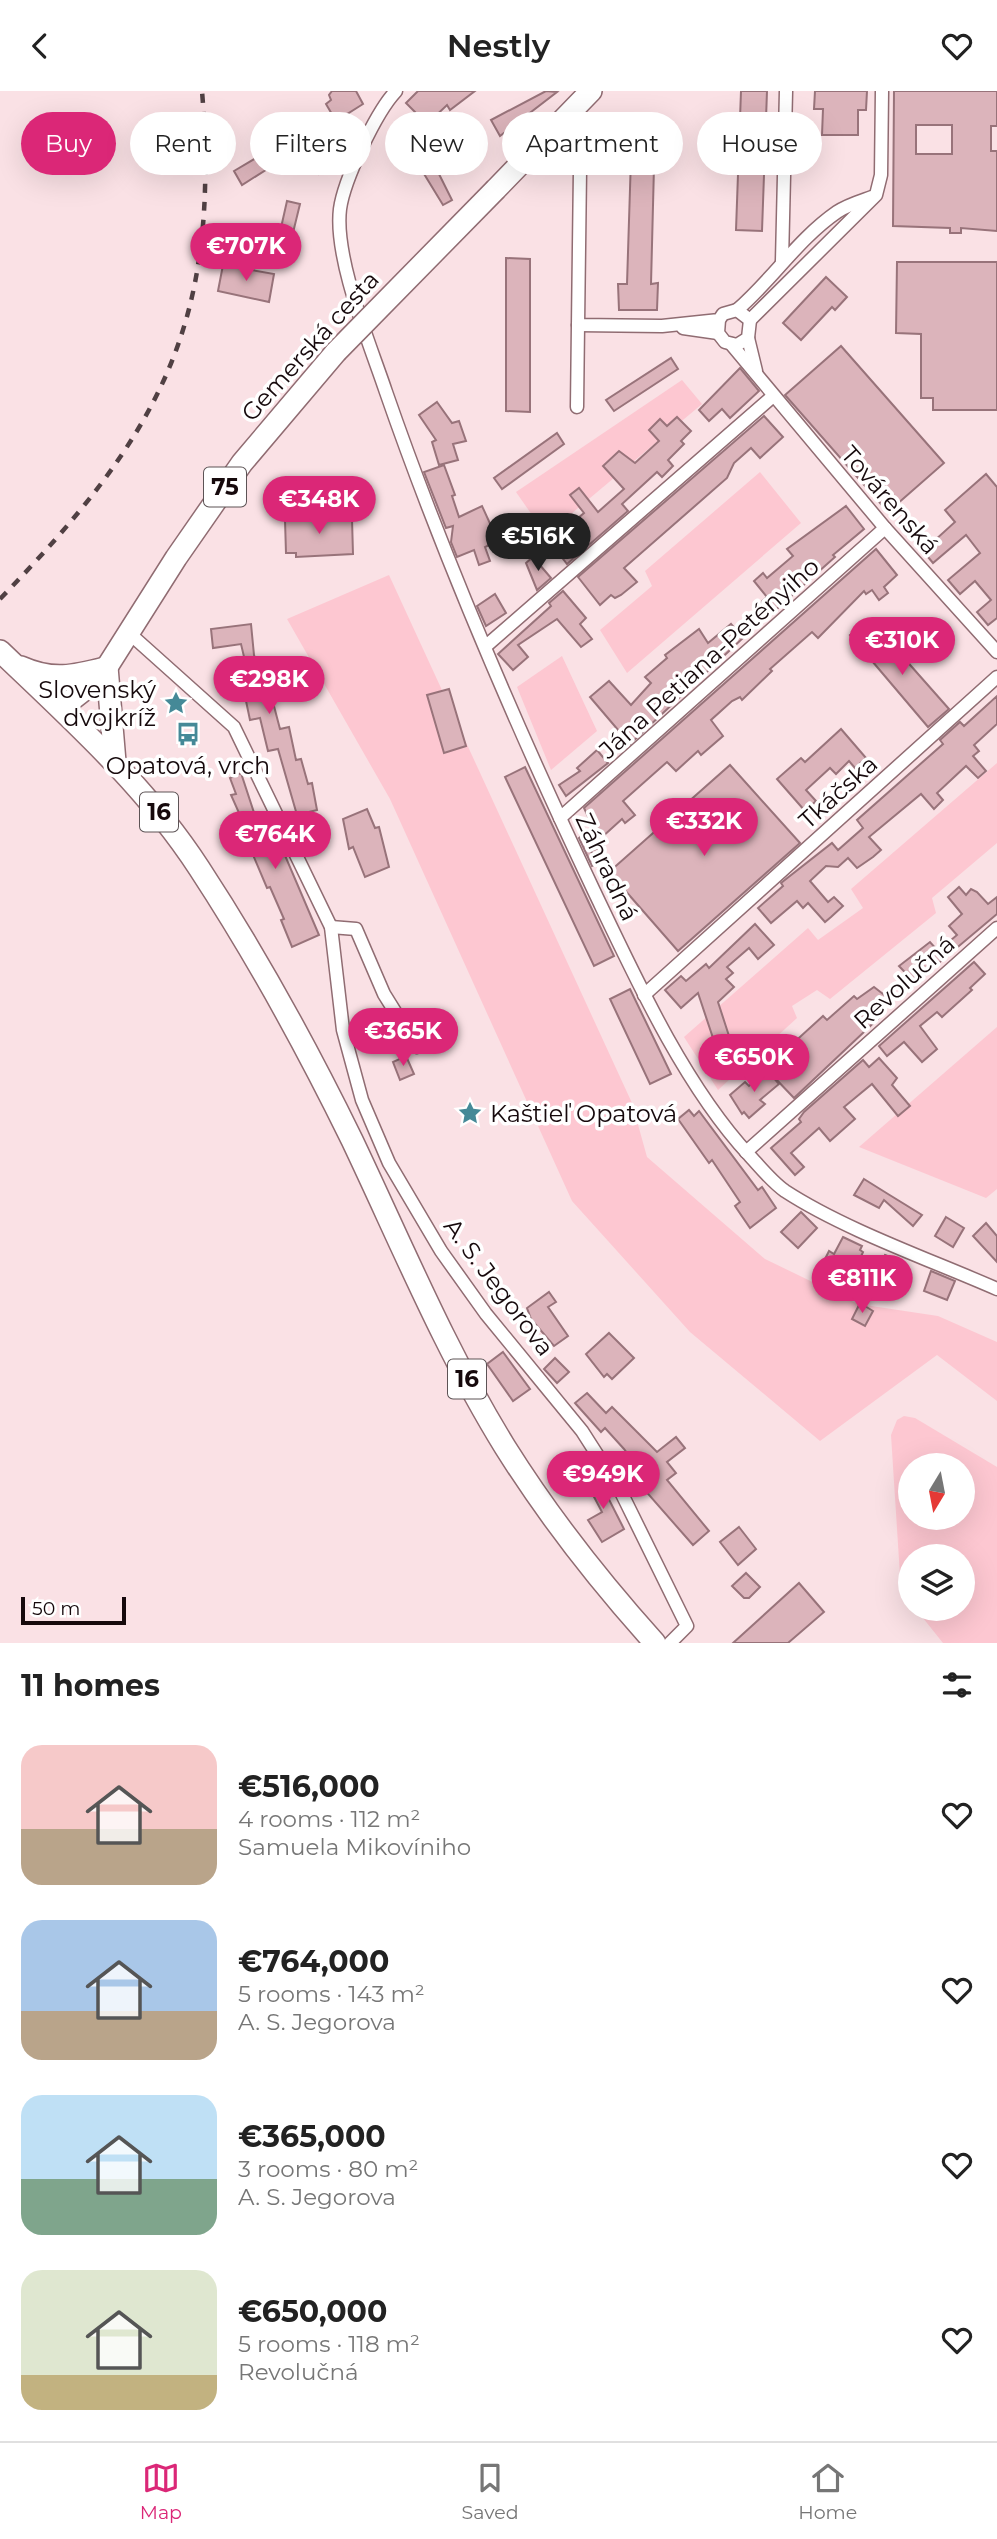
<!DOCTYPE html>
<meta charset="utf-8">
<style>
:root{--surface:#fff;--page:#f6f6f6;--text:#222;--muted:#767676;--line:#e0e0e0;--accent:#db2777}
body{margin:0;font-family:Montserrat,sans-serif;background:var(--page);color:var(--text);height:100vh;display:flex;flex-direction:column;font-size:26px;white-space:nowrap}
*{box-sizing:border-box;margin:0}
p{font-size:23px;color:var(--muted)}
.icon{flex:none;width:38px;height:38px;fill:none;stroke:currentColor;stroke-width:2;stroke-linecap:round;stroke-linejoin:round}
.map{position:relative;height:1552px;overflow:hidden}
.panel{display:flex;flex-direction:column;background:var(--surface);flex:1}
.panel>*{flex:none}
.top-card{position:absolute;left:21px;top:21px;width:956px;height:63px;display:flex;gap:14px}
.needle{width:46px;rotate:190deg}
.fabs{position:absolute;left:898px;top:1362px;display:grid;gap:14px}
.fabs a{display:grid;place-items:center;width:77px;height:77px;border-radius:50%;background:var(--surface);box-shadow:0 7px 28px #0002;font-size:35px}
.scale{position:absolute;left:21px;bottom:18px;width:105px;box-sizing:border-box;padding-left:7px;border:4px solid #16090c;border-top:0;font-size:19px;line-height:24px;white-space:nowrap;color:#16090c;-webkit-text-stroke:5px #fff;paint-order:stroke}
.price{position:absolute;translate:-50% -60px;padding:0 16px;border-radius:24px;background:var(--accent);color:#fff;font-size:23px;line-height:46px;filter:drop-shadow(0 2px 4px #0008)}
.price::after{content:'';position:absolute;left:50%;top:42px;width:21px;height:16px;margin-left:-10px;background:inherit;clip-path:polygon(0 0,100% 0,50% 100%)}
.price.on{background:#222;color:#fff}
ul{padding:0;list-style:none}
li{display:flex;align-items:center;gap:21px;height:175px;padding:0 21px}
li span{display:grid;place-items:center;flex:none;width:196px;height:140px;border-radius:21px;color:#555}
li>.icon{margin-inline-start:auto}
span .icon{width:84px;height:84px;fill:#fffc;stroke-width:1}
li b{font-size:30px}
h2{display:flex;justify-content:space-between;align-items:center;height:84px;padding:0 21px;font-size:30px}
.chip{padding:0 24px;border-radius:32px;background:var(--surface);box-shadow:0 7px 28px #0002;font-size:24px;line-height:63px}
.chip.on{background:var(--accent);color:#fff}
header{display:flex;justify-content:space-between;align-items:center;height:91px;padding:0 21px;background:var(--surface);font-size:32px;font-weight:600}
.menu{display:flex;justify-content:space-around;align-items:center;height:98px;border-top:2px solid var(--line);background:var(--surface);font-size:19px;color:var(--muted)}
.menu a{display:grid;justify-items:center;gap:4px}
.menu .on{color:var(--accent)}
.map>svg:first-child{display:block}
.green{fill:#fdc7d1;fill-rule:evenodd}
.building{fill:#dcb4bb;stroke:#98737a;stroke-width:2;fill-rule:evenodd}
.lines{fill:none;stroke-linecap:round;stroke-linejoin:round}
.minor-casing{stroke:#906c72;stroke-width:15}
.primary-casing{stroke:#906c72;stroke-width:24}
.minor{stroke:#fff;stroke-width:12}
.primary{stroke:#fff;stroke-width:21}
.rail{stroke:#504043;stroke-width:4.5;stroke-dasharray:9 9;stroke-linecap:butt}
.primary-bridge-casing{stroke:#906c72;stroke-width:24;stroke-linecap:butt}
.primary-bridge{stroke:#fff;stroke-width:21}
.labels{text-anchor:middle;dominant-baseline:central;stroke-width:7;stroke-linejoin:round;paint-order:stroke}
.shield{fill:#fff;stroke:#5c5355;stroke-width:2}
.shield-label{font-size:23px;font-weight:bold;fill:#16090c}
.street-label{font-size:24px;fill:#16090c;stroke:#fff}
.poi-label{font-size:24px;fill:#16090c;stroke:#fff;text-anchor:end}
</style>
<header><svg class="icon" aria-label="back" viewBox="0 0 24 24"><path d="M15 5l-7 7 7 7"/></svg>Nestly<svg class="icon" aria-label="heart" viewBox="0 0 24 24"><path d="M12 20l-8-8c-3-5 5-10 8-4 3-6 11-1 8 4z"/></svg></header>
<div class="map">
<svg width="997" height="1552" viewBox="0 0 997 1552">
<rect width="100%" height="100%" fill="#fae1e5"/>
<g class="green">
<path d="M682 289 702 313 546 444 516 401Z"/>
<path d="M760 381 801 432 627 582 600 539 652 495 645 480Z"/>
<path d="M389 484 632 1012 647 1066 765 1168 858 1213 938 1225 997 1251V1310L937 1264 820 1350 690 1241 572 1110 390 708 287 528Z"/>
<path d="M562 565 597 640 551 679 517 596Z"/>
<path d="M997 672V752L932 807 936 822 830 908 817 899 792 915 797 927 718 999 684 946 808 837 818 849 863 817 851 798Z"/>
<path d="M997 936V1098L986 1107 859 1056Z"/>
<path d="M904 1325 915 1327 997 1376V1552H943L915 1517H962V1465H910V1511L901 1500 891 1344 897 1329ZM910 1374H962V1426H910Z"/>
</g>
<g class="building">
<path d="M332 0H356L363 13 336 30 326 13 331 9 329 4Z"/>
<path d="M418 0H475L450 19 447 14 427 33 406 12Z"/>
<path d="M546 0 557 1 500 45 491 29Z"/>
<path d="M741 0H767L762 140 736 139Z"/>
<path d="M815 0H867L866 19H858V44H822L823 18H814Z"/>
<path d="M894 0H997V35H991V60H997V140L961 137V142H950V137L893 135ZM916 34H952V63H916Z"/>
<path d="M309 35 336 48 318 83 292 69Z"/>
<path d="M632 35 655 36 651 193 658 192 657 219H619L618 193H627Z"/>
<path d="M261 64 269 77 242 94 234 80Z"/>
<path d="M430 65 452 109 443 114 418 73Z"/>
<path d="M287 110 300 113 290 154 278 150Z"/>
<path d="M506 167 530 168V321L506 320Z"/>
<path d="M897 171H997V319H933V307H921V243L896 242Z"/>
<path d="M223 174 274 183 269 211 218 200Z"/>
<path d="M826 186 847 206 835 219 832 216 801 249 783 232Z"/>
<path d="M841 255 944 372 888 421 785 304Z"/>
<path d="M671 267 678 278 614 320 606 309Z"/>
<path d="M740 277 759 300 730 327 722 318 709 330 699 319Z"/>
<path d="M437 311 452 332 459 330 466 350 453 353 458 369 439 374 432 351 436 349 419 324Z"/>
<path d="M764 325 783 346 760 367 751 357 734 372 727 387 624 477 637 491 621 504 615 507 611 504 600 514 578 486Z"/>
<path d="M677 326 691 340 681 350 684 353 668 369 673 375 662 386 657 381 622 413 628 420 567 473 554 456 575 437 572 432 584 422 570 404 579 397 598 421 624 398 603 375 619 360 635 372 659 350 649 339 660 328 667 335Z"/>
<path d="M557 342 564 353 502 398 494 387Z"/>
<path d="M444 374 455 404 452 405 459 426 482 415 498 450 485 456 490 470 479 474 474 459 457 466 451 451 453 435 446 437 424 381Z"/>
<path d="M986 383 997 396V527L988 534 977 521 991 509 975 490 960 503 948 489 980 462 966 444 933 472 923 460 955 431 945 419Z"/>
<path d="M846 415 864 438 833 464 835 466 770 524 760 512 767 506 754 490 763 482 767 487 793 465 787 458Z"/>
<path d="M309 423H331V429L352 428 353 463 296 466V462H286L285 429H309Z"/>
<path d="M876 458 897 484 884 496 888 502 879 509 872 499 866 503 864 500 818 547 812 541 770 578 772 580 742 609 740 606 732 610 711 629 723 645 701 664 698 660 676 680 667 671 623 710 635 724 625 732 622 728 601 747 604 755 591 760 597 773 592 775 579 747 593 736 584 717Z"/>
<path d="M533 466 551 487 537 499 526 472Z"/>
<path d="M563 500 586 527 580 533 592 548 581 556 557 528 518 554 528 566 513 579 498 563 551 515 549 512Z"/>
<path d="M495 503 506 522 486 535 477 515Z"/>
<path d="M251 533 254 564 259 578 264 577 280 638 289 636 296 669 301 668 308 693 312 692 317 719 297 724 278 658 268 660 260 627 250 629 246 610 254 608 241 553 213 557 211 538Z"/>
<path d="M731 533 743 547 630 653 590 606 609 590 631 614 651 592 645 586 667 567 665 564 699 538 708 552Z"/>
<path d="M858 537 871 550 881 541 949 618 928 636 850 544Z"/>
<path d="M449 598 466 655 444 662 427 604Z"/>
<path d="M997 605V633L974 654 979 660 973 665 986 680 978 687 966 675 937 702 943 709 934 718 921 703 869 746 881 759 873 766 857 777 848 767 838 776 826 775 810 790 828 811 834 806 843 815 831 826 825 831 808 812 803 817 797 810 771 832 758 817 783 795 781 792 832 752 838 759 863 737 857 729 943 653 940 649 960 631 964 635Z"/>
<path d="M841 638 866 667 855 677 849 670 836 683 830 677 806 699 816 710 805 720 777 688 801 667 805 671Z"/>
<path d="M597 659 608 672 566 705 559 694 580 680 577 677Z"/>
<path d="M730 674 800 752 678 860 609 781Z"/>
<path d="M525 676 614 865 594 875 505 686Z"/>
<path d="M241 682 262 746 275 741 319 844 292 856 281 829 284 828 270 796 267 797 248 752 252 751 231 704 236 703 230 687Z"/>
<path d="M367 718 375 737 379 736 389 776 365 786 353 756 349 758 343 728Z"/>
<path d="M959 796 966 804 971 798 977 801 988 813 997 806V823L915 892 899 875 930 851 938 860 957 844 949 835 962 823 948 806Z"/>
<path d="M755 833 774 854 758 868 749 857 727 876 733 882 726 888 734 896 718 911 730 948 715 953 698 902 681 917 665 899 681 885 686 890 706 873 709 877Z"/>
<path d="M974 871 985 883 970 897 972 899 942 926 937 921 920 935 937 958 922 971 904 951 887 965 879 955Z"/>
<path d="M874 896 892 910 880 920 883 923 794 1007 773 985 798 964 790 955 823 925 827 929 854 905 857 908Z"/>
<path d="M630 898 671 983 650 993 610 908Z"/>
<path d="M406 965 414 983 400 989 393 971Z"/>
<path d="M879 967 897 987 892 994 910 1015 898 1025 872 993 844 1016 855 1028 830 1050 819 1037 791 1062 804 1076 795 1084 771 1057 801 1031 799 1028 804 1021 863 969 869 976Z"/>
<path d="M767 979 779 993 760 1009 765 1013 749 1027 744 1021 742 1023 730 1004 745 991 749 995Z"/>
<path d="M689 1019 694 1025 699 1020 758 1099 762 1096 776 1117 750 1137 735 1115 740 1111 712 1069 709 1072 678 1028Z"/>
<path d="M864 1088 888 1103 922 1124 913 1135 884 1109 879 1117 854 1104Z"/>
<path d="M801 1121 817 1137 798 1157 781 1141Z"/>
<path d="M946 1126 964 1137 953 1156 935 1145Z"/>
<path d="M986 1132 997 1145V1171L973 1145Z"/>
<path d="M843 1146 862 1155 860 1159 863 1161 855 1179 864 1183 859 1194 838 1183 840 1178 824 1170 829 1160 834 1163Z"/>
<path d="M885 1164 898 1169 885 1198 874 1194Z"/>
<path d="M931 1180 955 1190 947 1209 924 1200Z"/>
<path d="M549 1201 556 1211 548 1216 568 1245 554 1255 531 1228 527 1217Z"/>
<path d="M860 1212 873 1220 865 1235 852 1228Z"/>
<path d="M609 1242 634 1267 612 1288 607 1283 604 1286 586 1263Z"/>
<path d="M503 1261 530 1298 513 1310 487 1273Z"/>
<path d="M555 1267 569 1281 557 1292 544 1278Z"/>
<path d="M587 1302 606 1322 612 1316 657 1361 676 1346 685 1357 667 1371 676 1382 667 1389 709 1440 693 1454 635 1388 640 1380 624 1358 605 1337 601 1341 575 1312Z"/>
<path d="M595 1381 624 1438 602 1451 588 1429 602 1421 584 1387Z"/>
<path d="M739 1436 756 1458 738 1474 720 1451Z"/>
<path d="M746 1482 760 1496 749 1507H744L732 1495Z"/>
<path d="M799 1492 824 1521 788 1552H733Z"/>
</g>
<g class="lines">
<g class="minor-casing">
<g id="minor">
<path d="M396 0C376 21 344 89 340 118 334 168 370 253 386 301 445 471 517 637 594 800 635 886 684 994 749 1064 760 1076 772 1091 785 1100 845 1139 931 1169 997 1198"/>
<path d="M580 79 578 234 662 235 719 229 723 223 737 219 750 229 748 247 737 254 725 251 718 242 719 229"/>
<path d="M782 170 786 0"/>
<path d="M737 219C772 189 798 148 837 121 847 114 861 110 872 106"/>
<path d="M750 229 876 104 881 84 882 0"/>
<path d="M683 237 718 242"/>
<path d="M748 247 756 280"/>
<path d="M731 253 885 437 997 561"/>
<path d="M577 316 578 234"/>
<path d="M129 542 234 636 331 836 343 939 362 1009 389 1072 441 1160 486 1223 582 1340 621 1401 687 1535 670 1552"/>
<path d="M486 555 772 306"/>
<path d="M560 727 885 437"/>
<path d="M331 836 356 838 384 903 417 956"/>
<path d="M644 904 997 586"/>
<path d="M746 1061 997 837"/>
</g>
</g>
<g class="primary-casing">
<g id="primary">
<path d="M496 98 591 0"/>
<path d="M0 560C71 628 145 694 199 777 256 864 306 955 352 1049 401 1152 445 1259 505 1356 549 1426 600 1491 655 1552"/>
<path d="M21 576C52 590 74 585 105 577"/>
<path d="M107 576 115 671"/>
<path d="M61 617 93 592 107 576 176 467 242 372 336 261"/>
</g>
</g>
<use href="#minor" class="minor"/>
<use href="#primary" class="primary"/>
<path class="rail" d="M0 508C159 344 221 234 202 0"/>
<g class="primary-bridge-casing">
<path id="primary-bridge" d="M336 261 496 98"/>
</g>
<use href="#primary-bridge" class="primary-bridge"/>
</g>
<defs>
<g id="sight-bare" transform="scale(1.89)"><path d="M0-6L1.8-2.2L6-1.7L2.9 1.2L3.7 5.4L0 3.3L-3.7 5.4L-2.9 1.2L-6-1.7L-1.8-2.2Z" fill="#458997" stroke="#fff" stroke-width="2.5" paint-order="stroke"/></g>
<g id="bus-bare" transform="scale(1.89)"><path d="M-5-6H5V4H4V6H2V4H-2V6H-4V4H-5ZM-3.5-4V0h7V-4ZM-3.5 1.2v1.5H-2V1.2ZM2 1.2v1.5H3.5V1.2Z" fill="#458997" stroke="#fff" stroke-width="2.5" paint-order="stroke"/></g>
</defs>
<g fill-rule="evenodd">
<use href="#sight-bare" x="176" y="612"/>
<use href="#bus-bare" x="188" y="643"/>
<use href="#sight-bare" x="470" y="1022"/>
</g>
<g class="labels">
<g class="shield">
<rect x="204" y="376.5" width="42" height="39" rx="5"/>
<rect x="140" y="701.5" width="38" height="39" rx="5"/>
<rect x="448" y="1268.5" width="38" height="39" rx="5"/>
</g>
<g class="shield-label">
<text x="225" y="396">75</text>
<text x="159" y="721">16</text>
<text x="467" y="1288">16</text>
</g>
<g class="street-label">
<text transform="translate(310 255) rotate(-48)">Gemerská cesta</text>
<text transform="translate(890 409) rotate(49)">Továrenská</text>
<text transform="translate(709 567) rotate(-42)">Jána Petiana-Petényiho</text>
<text transform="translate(838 701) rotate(-42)">Tkáčska</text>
<text transform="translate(607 776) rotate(65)">Záhradná</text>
<text transform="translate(904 891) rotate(-42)">Revolučná</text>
<text transform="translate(499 1196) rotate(53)">A. S. Jegorova</text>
</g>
<g class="poi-label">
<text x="156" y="598">Slovenský<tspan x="156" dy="28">dvojkríž</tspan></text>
<text x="188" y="674" text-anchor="middle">Opatová, vrch</text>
<text x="490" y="1022" text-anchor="start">Kaštieľ Opatová</text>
</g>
</g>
</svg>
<div class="fabs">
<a><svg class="needle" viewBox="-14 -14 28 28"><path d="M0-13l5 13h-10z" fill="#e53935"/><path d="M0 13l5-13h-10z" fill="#767676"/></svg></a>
<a><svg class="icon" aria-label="layers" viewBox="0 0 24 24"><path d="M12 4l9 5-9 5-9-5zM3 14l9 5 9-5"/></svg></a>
</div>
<div class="scale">50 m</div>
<b class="price" style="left:246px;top:192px">€707K</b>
<b class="price" style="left:319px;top:445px">€348K</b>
<b class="price on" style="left:538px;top:482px">€516K</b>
<b class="price" style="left:902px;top:586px">€310K</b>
<b class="price" style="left:269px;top:625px">€298K</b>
<b class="price" style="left:704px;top:767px">€332K</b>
<b class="price" style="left:275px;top:780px">€764K</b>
<b class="price" style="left:403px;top:977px">€365K</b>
<b class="price" style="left:754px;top:1003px">€650K</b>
<b class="price" style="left:862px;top:1224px">€811K</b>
<b class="price" style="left:603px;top:1420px">€949K</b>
<div class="top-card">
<a class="chip on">Buy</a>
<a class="chip">Rent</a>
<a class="chip">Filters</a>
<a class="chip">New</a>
<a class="chip">Apartment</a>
<a class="chip">House</a>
</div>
</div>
<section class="panel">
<h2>11 homes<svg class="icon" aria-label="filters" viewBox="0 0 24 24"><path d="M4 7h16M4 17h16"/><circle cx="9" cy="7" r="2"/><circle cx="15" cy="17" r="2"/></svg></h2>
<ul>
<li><span style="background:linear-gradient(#f6c9c9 60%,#b9a48a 0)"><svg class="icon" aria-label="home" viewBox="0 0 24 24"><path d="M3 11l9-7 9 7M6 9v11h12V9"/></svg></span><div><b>€516,000</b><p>4 rooms · 112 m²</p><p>Samuela Mikovíniho</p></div><svg class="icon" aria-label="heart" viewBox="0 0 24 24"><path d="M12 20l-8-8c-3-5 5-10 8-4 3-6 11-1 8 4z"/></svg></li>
<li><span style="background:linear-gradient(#a9c7e8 65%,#b9a48a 0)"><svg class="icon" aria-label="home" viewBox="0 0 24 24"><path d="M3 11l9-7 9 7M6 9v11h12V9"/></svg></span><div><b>€764,000</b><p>5 rooms · 143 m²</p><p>A. S. Jegorova</p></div><svg class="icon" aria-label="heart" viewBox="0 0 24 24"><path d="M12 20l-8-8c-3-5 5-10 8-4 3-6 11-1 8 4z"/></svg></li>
<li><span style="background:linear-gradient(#bfe0f5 60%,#7fa58c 0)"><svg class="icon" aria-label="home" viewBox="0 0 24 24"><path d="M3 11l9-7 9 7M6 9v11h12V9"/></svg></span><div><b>€365,000</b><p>3 rooms · 80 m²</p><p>A. S. Jegorova</p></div><svg class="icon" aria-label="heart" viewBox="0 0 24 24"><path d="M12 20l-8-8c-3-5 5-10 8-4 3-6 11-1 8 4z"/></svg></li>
<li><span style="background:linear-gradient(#dfe7d0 75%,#c2b280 0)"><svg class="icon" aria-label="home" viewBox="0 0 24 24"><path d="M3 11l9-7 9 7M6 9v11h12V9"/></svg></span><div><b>€650,000</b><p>5 rooms · 118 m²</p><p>Revolučná</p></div><svg class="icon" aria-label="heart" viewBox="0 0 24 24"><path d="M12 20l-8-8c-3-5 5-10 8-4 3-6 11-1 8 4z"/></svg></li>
</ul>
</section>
<nav class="menu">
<a class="on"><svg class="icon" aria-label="map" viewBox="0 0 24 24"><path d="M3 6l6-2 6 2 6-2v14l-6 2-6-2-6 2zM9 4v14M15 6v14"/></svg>Map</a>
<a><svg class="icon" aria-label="saved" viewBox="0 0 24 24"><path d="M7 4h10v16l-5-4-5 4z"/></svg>Saved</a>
<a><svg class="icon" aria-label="home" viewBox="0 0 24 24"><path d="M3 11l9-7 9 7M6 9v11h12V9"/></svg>Home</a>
</nav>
